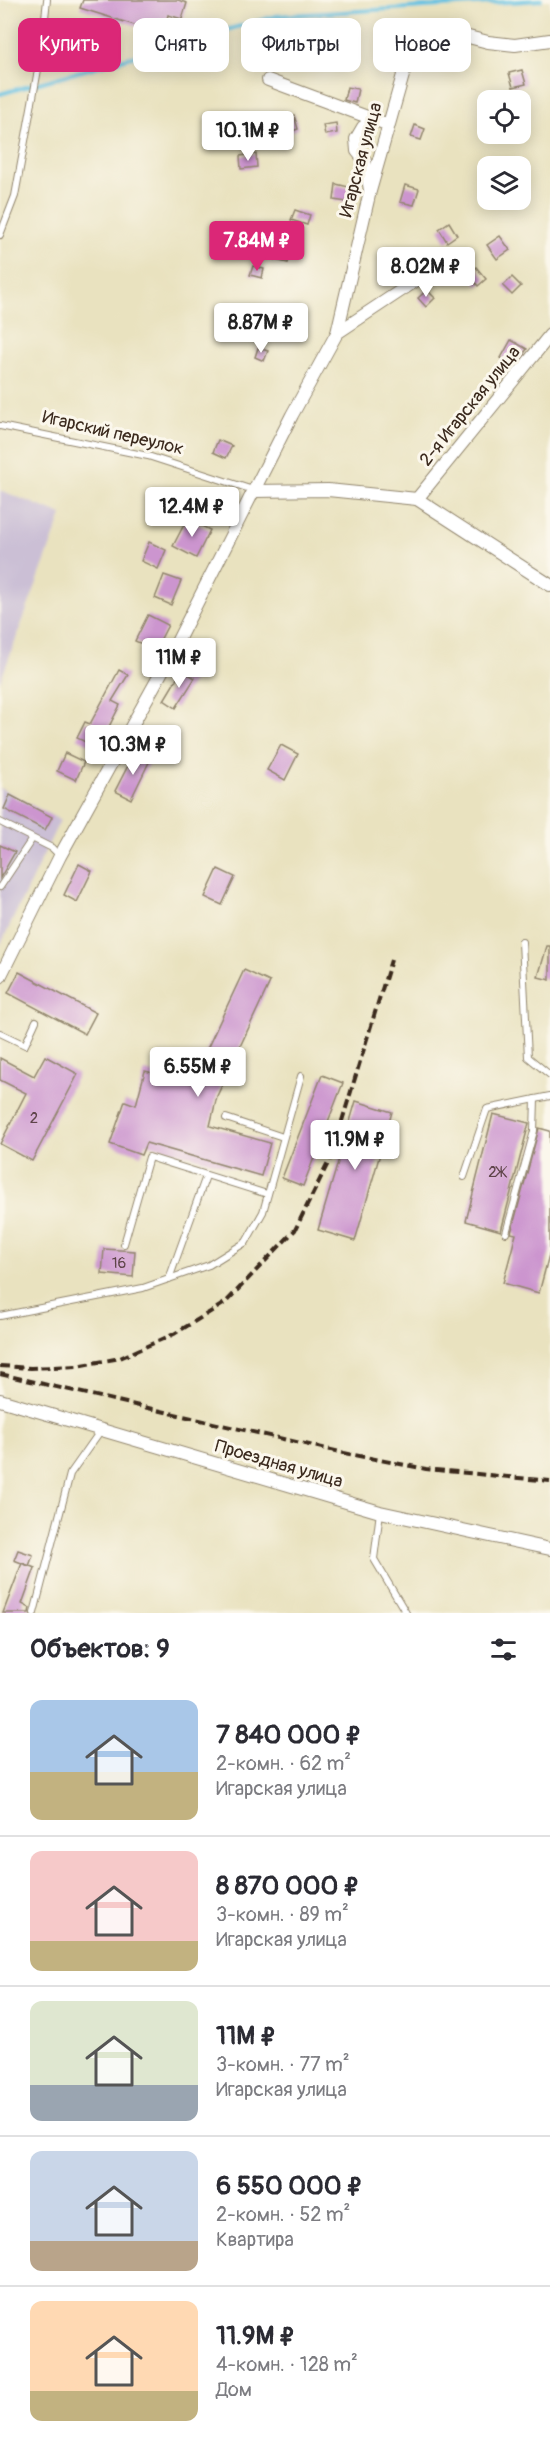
<!DOCTYPE html>
<html lang="ru">
<meta charset="utf-8">
<style>
:root{--surface:#fff;--page:#f2f2f3;--text:#2b2b33;--muted:#7c7c81;--line:#e1e1e2;--accent:#db2777}
body{margin:0;font-family:Pangolin,sans-serif;background:var(--page);color:var(--text);height:100vh;display:flex;flex-direction:column;font-size:22px;white-space:nowrap}
*{box-sizing:border-box;margin:0}
p{font-size:20px;color:var(--muted)}
.icon{flex:none;width:33px;height:33px;fill:none;stroke:currentColor;stroke-width:2;stroke-linecap:round;stroke-linejoin:round}
.map{position:relative;height:1613px;overflow:hidden}
.side{display:flex;flex-direction:column;background:var(--surface);flex:1}
.side>*{flex:none}
.top-card{position:absolute;left:18px;top:18px;width:514px;height:54px;display:flex;gap:12px}
.controls{position:absolute;left:477px;top:90px;display:grid;gap:12px}
.controls a{display:grid;place-items:center;width:54px;height:54px;border-radius:12px;background:var(--surface);box-shadow:0 3px 15px #0003;font-size:30px}
.price{position:absolute;translate:-50% -51px;padding:0 14px;border-radius:6px;background:#fff;color:#222;font-size:20px;line-height:39px;filter:drop-shadow(0 2px 3px #0008)}
.price::after{content:'';position:absolute;left:50%;top:36px;width:18px;height:14px;margin-left:-9px;background:inherit;clip-path:polygon(0 0,100% 0,50% 100%)}
.price.current{background:var(--accent);color:#fff}
ul{padding:0;list-style:none}
li{display:flex;align-items:center;gap:18px;height:150px;padding:0 30px}
li+li{border-top:2px solid var(--line)}
li span{display:grid;place-items:center;flex:none;width:168px;height:120px;border-radius:12px;color:#555}
li>.icon{margin-inline-start:auto}
span .icon{width:72px;height:72px;fill:#fffc;stroke-width:1}
li b{font-size:26px}
h2{display:flex;justify-content:space-between;align-items:center;height:72px;padding:0 30px;font-size:26px}
.chip{padding:0 21px;border-radius:12px;background:var(--surface);box-shadow:0 3px 15px #0003;font-size:21px;line-height:54px}
.chip.current{background:var(--accent);color:#fff}
.map>svg:first-child{display:block}
.industrial{fill:#cbbfd5}
.lines{fill:none;stroke-linecap:round;stroke-linejoin:round}
.stream{stroke:#65c2e3;stroke-width:4}
.building{fill:#cc95cf}
.service-casing{stroke:#92866e;stroke-width:8}
.minor-casing{stroke:#92866e;stroke-width:14}
.service{stroke:#fff;stroke-width:6}
.minor{stroke:#fff;stroke-width:12}
.rail{stroke:#3b2a1e;stroke-width:4;stroke-dasharray:9 4.5;stroke-linecap:butt}
.labels{text-anchor:middle;dominant-baseline:central;stroke-width:6;stroke-linejoin:round;paint-order:stroke}
.number-label{font-size:15px;fill:#5f454a}
.street-label{font-size:18px;fill:#3b2a1e;stroke:#fbf7ec}
</style>
<div class="map">
<svg width="550" height="1613" viewBox="0 0 550 1613">
<rect width="100%" height="100%" fill="#fbf7ec"/>
<filter id="ink" filterUnits="userSpaceOnUse"><feTurbulence type="fractalNoise" baseFrequency=".0167" numOctaves="2"/><feDisplacementMap in="SourceGraphic" scale="12" xChannelSelector="R" yChannelSelector="G"/><feConvolveMatrix kernelMatrix="1 2 1 2 8 2 1 2 1" color-interpolation-filters="sRGB"/></filter>
<filter id="wash" filterUnits="userSpaceOnUse"><feTurbulence type="fractalNoise" baseFrequency=".008" numOctaves="4" result="noise"/><feDisplacementMap in="SourceGraphic" scale="24" xChannelSelector="R" yChannelSelector="G"/><feGaussianBlur stdDeviation="1.35" result="paint"/><feColorMatrix in="noise" values="0 0 0 0 0 0 0 0 0 0 0 0 0 0 0 0 0 1.4 0 .05"/><feComposite in="paint" operator="in"/></filter>
<g filter="url(#wash)">
<rect width="100%" height="100%" fill="#e9e2bf"/>
<g class="industrial">
<path d="M0 490 62 515 0 682Z"/>
<path d="M0 788 60 820 0 946Z"/>
</g>
<g class="lines">
<path class="stream" d="M0 94 276 16 541 0"/>
</g>
<g id="blocks">
<g class="building">
<path d="M83 0H178L187 3 182 19 168 15 163 34 80 8Z"/>
<path d="M452 56V68L440 69 439 57Z"/>
<path d="M282 59 284 70 274 71 272 60Z"/>
<path d="M522 70 526 84 513 87 509 73Z"/>
<path d="M347 87 358 89 355 103 344 100Z"/>
<path d="M294 115 298 129 283 134 279 120Z"/>
<path d="M336 123 337 133 325 135 323 125Z"/>
<path d="M415 125 425 129 421 140 411 137Z"/>
<path d="M256 154 257 167 241 169 240 156Z"/>
<path d="M336 184 349 187 347 202 334 200Z"/>
<path d="M405 185 419 189 414 205 400 202Z"/>
<path d="M295 210 310 215 307 225 291 220Z"/>
<path d="M449 222 457 235 447 242 439 229Z"/>
<path d="M500 236 510 250 497 259 487 245Z"/>
<path d="M279 242 293 246 288 263 275 260Z"/>
<path d="M408 256 416 264 408 274 399 266Z"/>
<path d="M253 266 264 269 262 278 250 275Z"/>
<path d="M476 267 486 279 478 286 468 274Z"/>
<path d="M449 269 455 277 447 283 441 274Z"/>
<path d="M512 277 521 286 512 295 503 286Z"/>
<path d="M427 290 435 298 426 307 418 298Z"/>
<path d="M511 340 527 349 515 366 501 358Z"/>
<path d="M258 348 268 351 264 361 255 357Z"/>
<path d="M218 440 232 446 226 458 213 452Z"/>
<path d="M187 519 210 530 196 558 173 546Z"/>
<path d="M149 542 166 550 158 569 141 561Z"/>
<path d="M164 575 181 581 171 605 155 598Z"/>
<path d="M148 615 168 625 155 650 135 641Z"/>
<path d="M119 670 128 675 112 701 120 705 98 748 77 738 85 722 90 724Z"/>
<path d="M182 670 195 678 176 708 164 700Z"/>
<path d="M281 745 298 754 285 780 267 770Z"/>
<path d="M135 752 150 760 131 799 115 791Z"/>
<path d="M65 753 84 762 76 780 57 771Z"/>
<path d="M10 795 52 817 45 830 4 809Z"/>
<path d="M0 845 15 852 0 878Z"/>
<path d="M79 864 92 871 77 902 64 895Z"/>
<path d="M218 869 235 877 222 905 205 897Z"/>
<path d="M547 946H550V980L538 977Z"/>
<path d="M244 970 270 982 217 1096 210 1126 270 1143 261 1176 146 1143 141 1155 110 1144 125 1101 136 1105 145 1071 191 1083Z"/>
<path d="M19 972 96 1013 85 1034 8 993Z"/>
<path d="M45 1056 78 1074 32 1161 0 1144 26 1093 0 1080V1058L34 1076Z"/>
<path d="M322 1075 343 1083 303 1186 282 1178Z"/>
<path d="M356 1101 392 1112 355 1241 318 1230Z"/>
<path d="M493 1114 529 1123 501 1231 466 1221Z"/>
<path d="M539 1128 550 1131V1251L539 1293 503 1283 516 1234 511 1233Z"/>
<path d="M104 1249 135 1251 133 1277 102 1274Z"/>
<path d="M18 1550 33 1555 29 1566 14 1560Z"/>
<path d="M22 1563 35 1568 22 1604 30 1608 29 1613H3Z"/>
</g>
</g>
</g>
<g filter="url(#ink)">
<use href="#blocks" fill-opacity="0" stroke="#92866e" stroke-width="1.5"/>
<g class="lines">
<g class="service-casing">
<g id="service">
<path d="M0 235 15 196 41 53 47 0"/>
<path d="M0 426 148 456 253 490"/>
<path d="M0 822 52 848 60 856"/>
<path d="M0 887 32 839"/>
<path d="M522 942 528 1057 550 1075"/>
<path d="M0 1033 25 1045 36 1021"/>
<path d="M226 1118 283 1137"/>
<path d="M464 1177 487 1109 550 1096"/>
<path d="M506 1233 534 1131 535 1099"/>
<path d="M124 1244 149 1157 267 1194"/>
<path d="M169 1279 206 1176"/>
<path d="M0 1316 143 1288 209 1265 246 1242 263 1212 301 1076"/>
<path d="M380 1512 374 1559 406 1613"/>
<path d="M34 1613 70 1474 101 1430"/>
</g>
</g>
<g class="minor-casing">
<g id="minor">
<path d="M268 80 389 125"/>
<path d="M370 190 365 161 357 151 356 139 363 127 375 120"/>
<path d="M337 333 444 262"/>
<path d="M254 491 328 490 417 499 550 585"/>
<path d="M417 499 550 335"/>
<path d="M0 977 60 856 166 664 292 415 337 333 370 191 407 61 422 45 453 33 488 42 515 45 550 40"/>
<path d="M0 1400 380 1512 550 1549"/>
</g>
</g>
<use href="#service" class="service"/>
<use href="#minor" class="minor"/>
<g class="rail">
<path d="M0 1366 31 1368 77 1366 120 1358 174 1334 225 1303 295 1230 331 1157 391 960"/>
<path d="M0 1374 344 1453 426 1469 550 1481"/>
</g>
</g>
</g>
<g class="labels">
<g class="number-label">
<text x="34" y="1118">2</text>
<text x="497" y="1172">2Ж</text>
<text x="119" y="1263">16</text>
</g>
<g class="street-label">
<text transform="translate(361 160) rotate(-75)">Игарская улица</text>
<text transform="translate(470 406) rotate(-51)">2-я Игарская улица</text>
<text transform="translate(113 433) rotate(13)">Игарский переулок</text>
<text transform="translate(279 1464) rotate(16)">Проездная улица</text>
</g>
</g>
</svg>
<div class="controls">
<a><svg class="icon" aria-label="locate" viewBox="0 0 24 24"><circle cx="12" cy="12" r="6"/><path d="M12 2v4M12 18v4M2 12h4M18 12h4"/></svg></a>
<a><svg class="icon" aria-label="layers" viewBox="0 0 24 24"><path d="M12 4l9 5-9 5-9-5zM3 14l9 5 9-5"/></svg></a>
</div>
<b class="price" style="left:248px;top:162px">10.1M ₽</b>
<b class="price current" style="left:257px;top:272px">7.84M ₽</b>
<b class="price" style="left:426px;top:298px">8.02M ₽</b>
<b class="price" style="left:261px;top:354px">8.87M ₽</b>
<b class="price" style="left:192px;top:538px">12.4M ₽</b>
<b class="price" style="left:179px;top:689px">11M ₽</b>
<b class="price" style="left:133px;top:776px">10.3M ₽</b>
<b class="price" style="left:198px;top:1098px">6.55M ₽</b>
<b class="price" style="left:355px;top:1171px">11.9M ₽</b>
<div class="top-card">
<a class="chip current">Купить</a>
<a class="chip">Снять</a>
<a class="chip">Фильтры</a>
<a class="chip">Новое</a>
</div>
</div>
<section class="side">
<h2>Объектов: 9<svg class="icon" aria-label="filters" viewBox="0 0 24 24"><path d="M4 7h16M4 17h16"/><circle cx="9" cy="7" r="2"/><circle cx="15" cy="17" r="2"/></svg></h2>
<ul>
<li><span style="background:linear-gradient(#a9c7e8 60%,#c2b280 0)"><svg class="icon" aria-label="home" viewBox="0 0 24 24"><path d="M3 11l9-7 9 7M6 9v11h12V9"/></svg></span><div><b>7 840 000 ₽</b><p>2-комн. · 62 m²</p><p>Игарская улица</p></div></li>
<li><span style="background:linear-gradient(#f6c9c9 75%,#c2b280 0)"><svg class="icon" aria-label="home" viewBox="0 0 24 24"><path d="M3 11l9-7 9 7M6 9v11h12V9"/></svg></span><div><b>8 870 000 ₽</b><p>3-комн. · 89 m²</p><p>Игарская улица</p></div></li>
<li><span style="background:linear-gradient(#dfe7d0 70%,#9aa5b1 0)"><svg class="icon" aria-label="home" viewBox="0 0 24 24"><path d="M3 11l9-7 9 7M6 9v11h12V9"/></svg></span><div><b>11M ₽</b><p>3-комн. · 77 m²</p><p>Игарская улица</p></div></li>
<li><span style="background:linear-gradient(#c9d6e8 75%,#b9a48a 0)"><svg class="icon" aria-label="home" viewBox="0 0 24 24"><path d="M3 11l9-7 9 7M6 9v11h12V9"/></svg></span><div><b>6 550 000 ₽</b><p>2-комн. · 52 m²</p><p>Квартира</p></div></li>
<li><span style="background:linear-gradient(#ffd9b3 75%,#c2b280 0)"><svg class="icon" aria-label="home" viewBox="0 0 24 24"><path d="M3 11l9-7 9 7M6 9v11h12V9"/></svg></span><div><b>11.9M ₽</b><p>4-комн. · 128 m²</p><p>Дом</p></div></li>
</ul>
</section>
